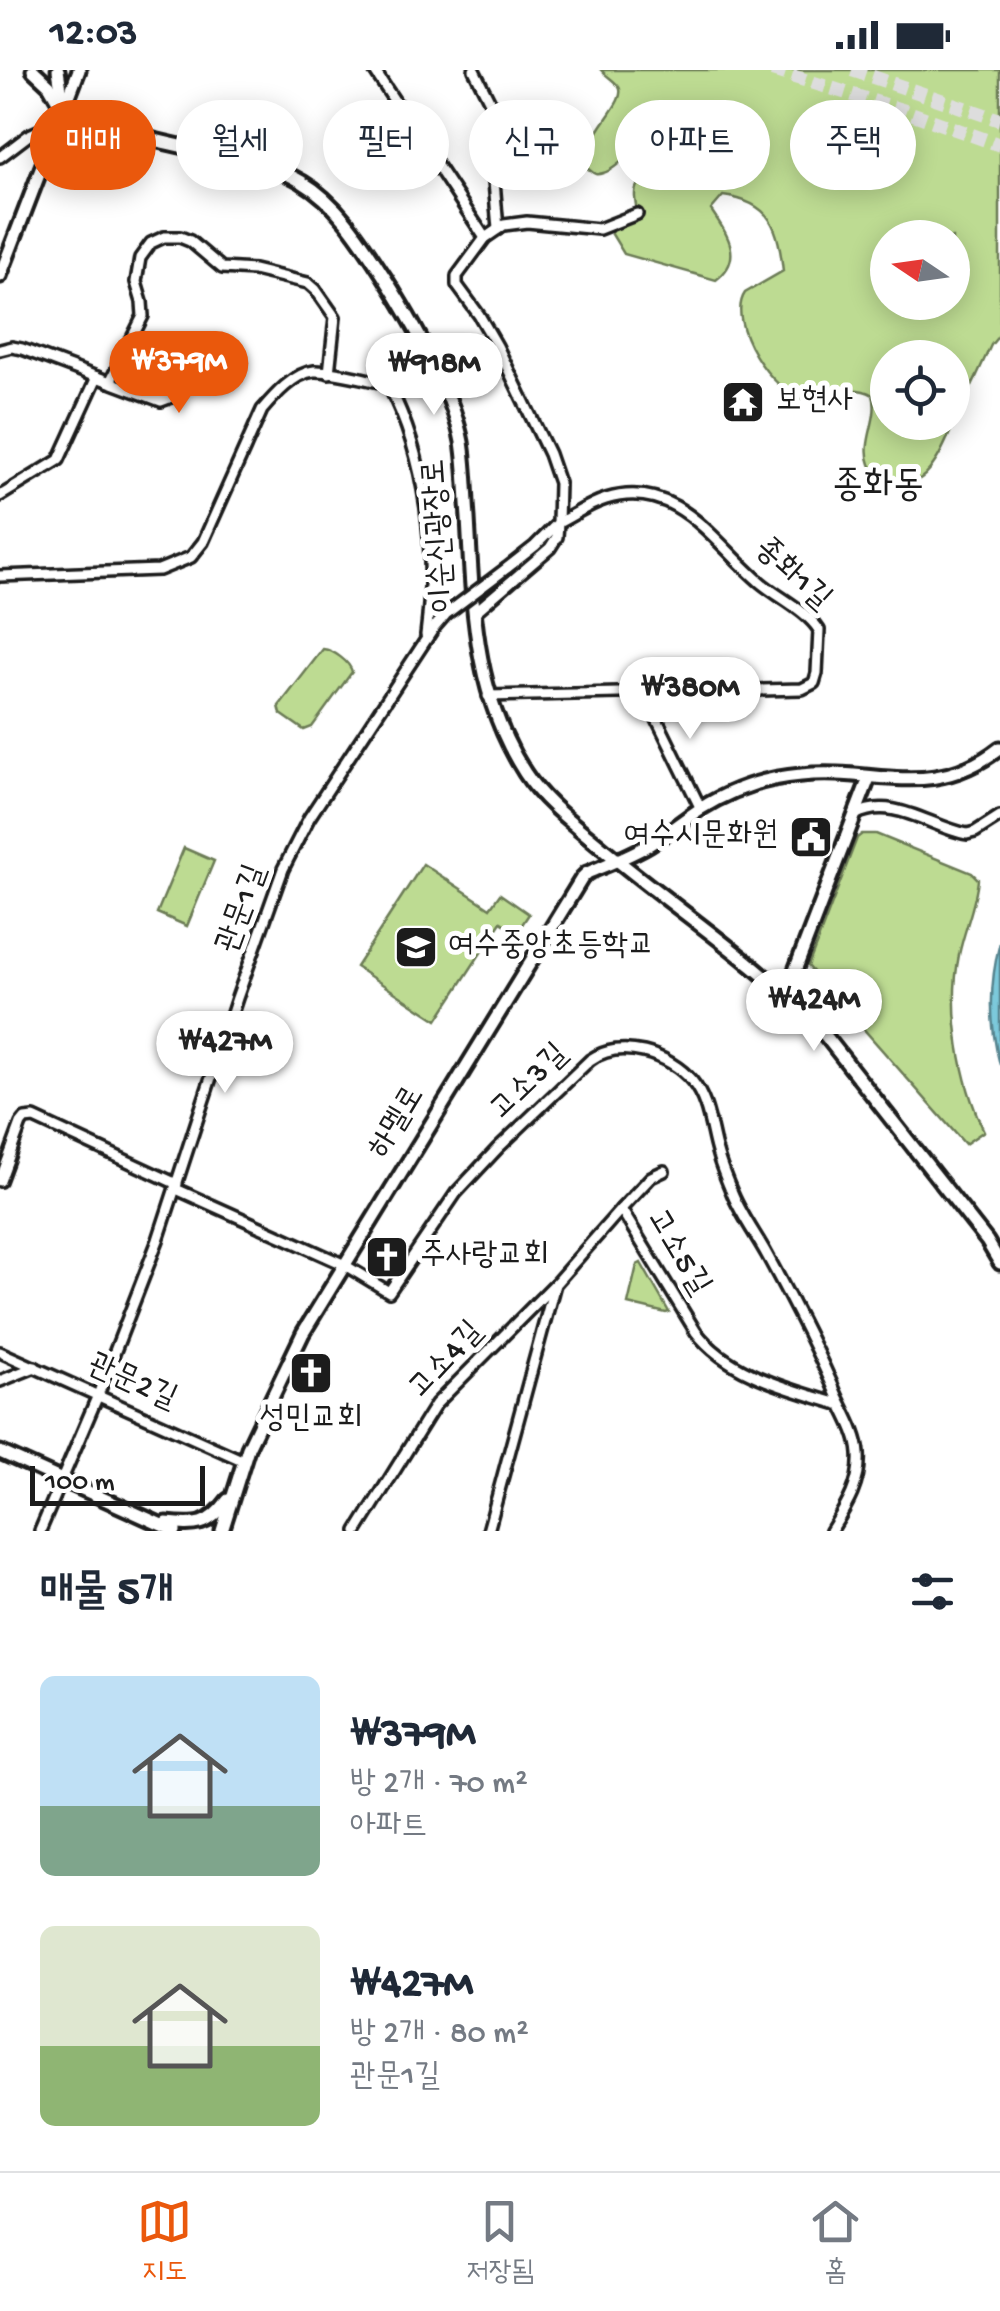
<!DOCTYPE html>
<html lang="ko">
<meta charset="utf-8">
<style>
:root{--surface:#fff;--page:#f6f6f7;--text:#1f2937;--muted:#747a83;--line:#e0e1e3;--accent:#ea580c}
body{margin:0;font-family:"Gochi Hand","Poor Story",sans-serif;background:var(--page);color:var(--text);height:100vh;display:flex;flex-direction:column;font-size:38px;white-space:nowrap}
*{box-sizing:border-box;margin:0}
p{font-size:32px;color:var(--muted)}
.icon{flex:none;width:55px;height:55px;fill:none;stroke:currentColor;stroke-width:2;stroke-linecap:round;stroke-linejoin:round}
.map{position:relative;height:1461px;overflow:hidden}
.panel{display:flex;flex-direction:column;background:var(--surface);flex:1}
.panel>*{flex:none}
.top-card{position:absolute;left:30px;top:30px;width:940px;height:90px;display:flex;gap:20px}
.needle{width:65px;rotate:283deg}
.fabs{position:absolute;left:870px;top:150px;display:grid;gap:20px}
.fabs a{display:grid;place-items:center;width:100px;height:100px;border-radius:50%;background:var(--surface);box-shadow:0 5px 25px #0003;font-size:50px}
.scale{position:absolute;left:30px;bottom:25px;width:175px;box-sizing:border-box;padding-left:10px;border:5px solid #1c1c1c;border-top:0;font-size:28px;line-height:35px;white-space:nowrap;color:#1c1c1c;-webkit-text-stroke:8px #fff;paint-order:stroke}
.price{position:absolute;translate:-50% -85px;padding:0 22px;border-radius:35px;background:#fff;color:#222;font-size:32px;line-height:65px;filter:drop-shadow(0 2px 5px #0008)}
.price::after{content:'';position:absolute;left:50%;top:60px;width:30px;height:22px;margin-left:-15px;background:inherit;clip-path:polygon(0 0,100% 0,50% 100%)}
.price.selected{background:var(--accent);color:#fff}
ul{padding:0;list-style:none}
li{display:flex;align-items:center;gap:30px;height:250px;padding:0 40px}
li span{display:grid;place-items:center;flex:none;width:280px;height:200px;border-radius:15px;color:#555}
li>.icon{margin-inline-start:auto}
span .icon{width:120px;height:120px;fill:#fffc;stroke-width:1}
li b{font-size:42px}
h2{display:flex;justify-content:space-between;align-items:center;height:120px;padding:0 40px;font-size:42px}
.chip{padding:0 35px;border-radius:45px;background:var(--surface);box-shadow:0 5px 25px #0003;font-size:35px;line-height:90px}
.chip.selected{background:var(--accent);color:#fff}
.status{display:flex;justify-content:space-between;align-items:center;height:70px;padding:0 50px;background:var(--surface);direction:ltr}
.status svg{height:28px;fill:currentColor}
.tab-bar{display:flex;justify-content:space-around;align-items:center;height:140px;border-top:2px solid var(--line);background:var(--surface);font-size:28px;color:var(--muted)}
.tab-bar a{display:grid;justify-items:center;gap:5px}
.tab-bar .selected{color:var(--accent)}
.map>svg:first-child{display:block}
.green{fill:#bddb92;stroke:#6c7c57;stroke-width:2.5;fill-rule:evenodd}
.water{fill:#7cc9db;stroke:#56848f;stroke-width:2.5}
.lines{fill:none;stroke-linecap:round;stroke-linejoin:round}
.primary-tunnel{stroke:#ddd;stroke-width:14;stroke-dasharray:14 7;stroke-linecap:butt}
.minor-casing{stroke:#1c1c1c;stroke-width:16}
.tertiary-casing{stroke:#1c1c1c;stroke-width:19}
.minor{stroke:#fff;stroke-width:9}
.tertiary{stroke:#fff;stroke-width:11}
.minor-bridge-casing{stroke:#1c1c1c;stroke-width:16;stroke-linecap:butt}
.minor-bridge{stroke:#fff;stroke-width:9}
.labels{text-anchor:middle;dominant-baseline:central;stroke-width:10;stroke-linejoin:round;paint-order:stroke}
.poi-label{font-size:32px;fill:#1c1c1c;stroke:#fff;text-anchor:start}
.street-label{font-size:32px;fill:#1c1c1c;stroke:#fff}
.quarter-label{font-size:38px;fill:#1c1c1c;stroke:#fff}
</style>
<div class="status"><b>12:03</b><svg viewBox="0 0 49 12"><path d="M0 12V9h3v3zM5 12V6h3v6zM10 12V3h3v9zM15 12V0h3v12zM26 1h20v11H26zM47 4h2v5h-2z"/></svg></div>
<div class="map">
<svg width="1000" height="1461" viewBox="0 0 1000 1461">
<rect width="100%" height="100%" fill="#fff"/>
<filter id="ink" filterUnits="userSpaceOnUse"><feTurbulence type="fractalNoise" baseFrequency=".01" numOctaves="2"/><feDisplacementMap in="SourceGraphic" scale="20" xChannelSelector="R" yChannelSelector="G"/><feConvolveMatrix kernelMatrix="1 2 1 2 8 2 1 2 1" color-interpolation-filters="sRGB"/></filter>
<g filter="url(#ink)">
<g class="green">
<path d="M601 0H1000V264L991 275C979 301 967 327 954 353 948 367 942 383 933 395 924 409 910 418 894 413 884 411 874 404 870 394 861 372 880 348 873 325 853 313 826 325 805 329 773 325 725 252 745 223L783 201C778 158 772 132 723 126L711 140C727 164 745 188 716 210L624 184 610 161 638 148C633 117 631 117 657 98 657 90 659 88 650 84 629 75 620 99 603 103 594 106 594 103 587 98 581 67 629 32 619 17 615 11 606 6 601 0ZM888 168H952V232H888ZM888 288H952V352H888Z"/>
<path d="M323 579C333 580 350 592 352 602L312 657 304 660 281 644 279 636Z"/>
<path d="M862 764H876L972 803 978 809C976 834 964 860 959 885 948 940 960 1011 984 1061L965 1074 808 896 857 768Z"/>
<path d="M184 778 214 791 187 856 157 843Z"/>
<path d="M423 794 490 838 500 824 529 844 517 862 501 852 437 950 356 897Z"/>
<path d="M641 1193 669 1242 666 1243 628 1234 637 1195Z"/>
</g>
<path class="water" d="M1000 872V995C989 954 989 914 1000 872Z"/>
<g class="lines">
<g class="primary-tunnel">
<path d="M772 0 905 41 1000 75"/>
<path d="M852 0 1000 50"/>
</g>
<g class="minor-casing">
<g id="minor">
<path d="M374 0 485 168"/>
<path d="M474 0 494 40 502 75V84L494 111 498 159"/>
<path d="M0 87 29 65 60 51"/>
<path d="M0 280 12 277 22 279 161 331 172 327 181 316"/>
<path d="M110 312 143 246 142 232 136 212 140 188 151 173 164 167H180L190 171 222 198 254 200 308 213 316 220 335 247 329 303"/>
<path d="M0 426 59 390 97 307"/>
<path d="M507 498 535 476 558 453 559 413 549 384 497 276 479 245 457 215V206L485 168 504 155 527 152 599 159 637 144"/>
<path d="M0 506 159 500 191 487 203 472 262 340C274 326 294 303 314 301 333 300 368 310 388 314 427 390 437 481 426 565"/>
<path d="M474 543 550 478 557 467 558 453C574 445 589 434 606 429 677 407 715 474 760 512 779 528 806 540 819 560L817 603 814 613 802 619 488 626"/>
<path d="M644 623 701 739"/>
<path d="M855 745C893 725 930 757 967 764L975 762 1000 746"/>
<path d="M0 1111 21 1054 25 1049 34 1048 177 1114"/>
<path d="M176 1119 343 1194 389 1222 456 1123 498 1078 590 990C620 968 670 984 692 1011 709 1032 710 1058 717 1082 721 1097 727 1111 733 1125 742 1146 756 1165 767 1185 792 1231 817 1279 838 1328 846 1345 858 1365 859 1384 861 1414 846 1437 831 1461"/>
<path d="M621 1139 651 1107 664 1101"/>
<path d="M0 1282 244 1391"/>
<path d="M0 1311 35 1297"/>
<path d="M40 1461 98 1325 158 1170 237 928 283 799 309 748 433 559 446 544"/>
<path d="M357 1461 436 1334 554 1215"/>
<path d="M488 1461 555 1214 621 1139 696 1262C730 1306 791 1319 841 1335"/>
</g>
</g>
<g class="tertiary-casing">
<g id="tertiary">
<path d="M33 0 49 15 64 41"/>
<path d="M58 0 63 32"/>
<path d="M64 41C112 63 164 72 216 84 246 91 276 96 302 112 338 133 363 174 385 208 414 254 452 319 462 372 466 397 466 423 468 448 473 538 474 624 525 703 545 734 578 757 606 781 678 841 757 892 821 960L987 1171 1000 1193"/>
<path d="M0 206 79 0"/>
<path d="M786 924 869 708"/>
<path d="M0 1382 175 1461"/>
<path d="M166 1453C197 1456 208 1457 228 1430"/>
<path d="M222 1461 248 1378 303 1263 582 808 587 803C608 794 630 786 650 774 667 764 683 750 700 739 730 720 765 708 801 705 876 697 931 732 1000 678"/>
</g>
</g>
<use href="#minor" class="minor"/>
<use href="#tertiary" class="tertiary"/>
<g class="minor-bridge-casing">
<path id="minor-bridge" d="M446 544 507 498"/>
</g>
<use href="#minor-bridge" class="minor-bridge"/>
</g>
</g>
<defs>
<g id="temple-square" transform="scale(2.25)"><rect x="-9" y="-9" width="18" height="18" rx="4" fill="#1c1c1c" stroke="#fff"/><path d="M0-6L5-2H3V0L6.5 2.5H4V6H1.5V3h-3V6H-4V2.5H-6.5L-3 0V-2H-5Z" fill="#fff"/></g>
<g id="civic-square" transform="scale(2.25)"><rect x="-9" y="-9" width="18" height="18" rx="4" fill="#1c1c1c" stroke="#fff"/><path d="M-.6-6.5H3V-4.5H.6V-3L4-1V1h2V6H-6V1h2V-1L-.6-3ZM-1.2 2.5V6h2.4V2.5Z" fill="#fff"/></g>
<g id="school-square" transform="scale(2.25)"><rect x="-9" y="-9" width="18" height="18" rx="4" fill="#1c1c1c" stroke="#fff"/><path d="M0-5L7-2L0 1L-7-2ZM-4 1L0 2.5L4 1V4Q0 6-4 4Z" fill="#fff"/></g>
<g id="church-square" transform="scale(2.25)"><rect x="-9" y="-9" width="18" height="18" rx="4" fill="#1c1c1c" stroke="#fff"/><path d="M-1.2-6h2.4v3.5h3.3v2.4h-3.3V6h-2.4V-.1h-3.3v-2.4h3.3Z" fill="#fff"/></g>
</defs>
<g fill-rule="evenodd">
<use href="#temple-square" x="743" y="332"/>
<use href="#civic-square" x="811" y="767"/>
<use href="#school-square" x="416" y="877"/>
<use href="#church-square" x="387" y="1187"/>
<use href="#church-square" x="311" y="1303"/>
</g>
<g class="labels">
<g class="poi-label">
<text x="776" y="332">보현사</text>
<text x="778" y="767" text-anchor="end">여수시문화원</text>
<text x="448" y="877">여수중앙초등학교</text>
<text x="420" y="1187">주사랑교회</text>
<text x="311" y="1350" text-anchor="middle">성민교회</text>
</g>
<g class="street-label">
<text transform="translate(441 466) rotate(-94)">이순신광장로</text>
<text transform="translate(792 505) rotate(42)">종화1길</text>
<text transform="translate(243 839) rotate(-70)">관문1길</text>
<text transform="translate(530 1013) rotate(-44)">고소3길</text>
<text transform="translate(398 1053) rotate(-59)">하멜로</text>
<text transform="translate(677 1183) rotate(59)">고소5길</text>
<text transform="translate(447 1291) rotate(-47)">고소4길</text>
<text transform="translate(132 1313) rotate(24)">관문2길</text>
</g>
<g class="quarter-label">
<text x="878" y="418">종화동</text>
</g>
</g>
</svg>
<div class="fabs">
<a><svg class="needle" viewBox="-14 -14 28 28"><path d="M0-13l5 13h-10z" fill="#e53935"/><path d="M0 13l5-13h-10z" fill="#747a83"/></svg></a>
<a><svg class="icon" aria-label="locate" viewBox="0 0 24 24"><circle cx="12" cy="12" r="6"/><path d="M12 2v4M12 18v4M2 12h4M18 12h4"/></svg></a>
</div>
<div class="scale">100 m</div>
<b class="price selected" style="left:179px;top:346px">₩379M</b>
<b class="price" style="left:434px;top:348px">₩918M</b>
<b class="price" style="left:690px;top:672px">₩380M</b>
<b class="price" style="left:814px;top:984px">₩424M</b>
<b class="price" style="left:225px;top:1026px">₩427M</b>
<div class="top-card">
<a class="chip selected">매매</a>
<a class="chip">월세</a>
<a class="chip">필터</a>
<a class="chip">신규</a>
<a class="chip">아파트</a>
<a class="chip">주택</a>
</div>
</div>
<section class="panel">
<h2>매물 5개<svg class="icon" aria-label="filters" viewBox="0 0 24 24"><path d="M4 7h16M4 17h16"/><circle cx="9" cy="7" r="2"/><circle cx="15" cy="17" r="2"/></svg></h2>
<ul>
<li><span style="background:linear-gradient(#bfe0f5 65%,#7fa58c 0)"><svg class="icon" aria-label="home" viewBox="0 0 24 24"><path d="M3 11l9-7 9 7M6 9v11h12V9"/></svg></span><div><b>₩379M</b><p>방 2개 · 70 m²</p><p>아파트</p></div></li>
<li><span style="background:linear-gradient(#dfe7d0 60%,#8fb573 0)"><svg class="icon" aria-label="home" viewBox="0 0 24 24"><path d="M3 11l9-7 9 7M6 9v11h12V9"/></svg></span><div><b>₩427M</b><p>방 2개 · 80 m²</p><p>관문1길</p></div></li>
</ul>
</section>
<nav class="tab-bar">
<a class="selected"><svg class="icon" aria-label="map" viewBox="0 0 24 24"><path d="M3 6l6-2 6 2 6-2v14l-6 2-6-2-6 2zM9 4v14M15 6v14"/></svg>지도</a>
<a><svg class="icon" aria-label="saved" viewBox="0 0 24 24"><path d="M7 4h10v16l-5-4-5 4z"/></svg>저장됨</a>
<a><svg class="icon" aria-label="home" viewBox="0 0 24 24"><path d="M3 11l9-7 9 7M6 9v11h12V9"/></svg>홈</a>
</nav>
